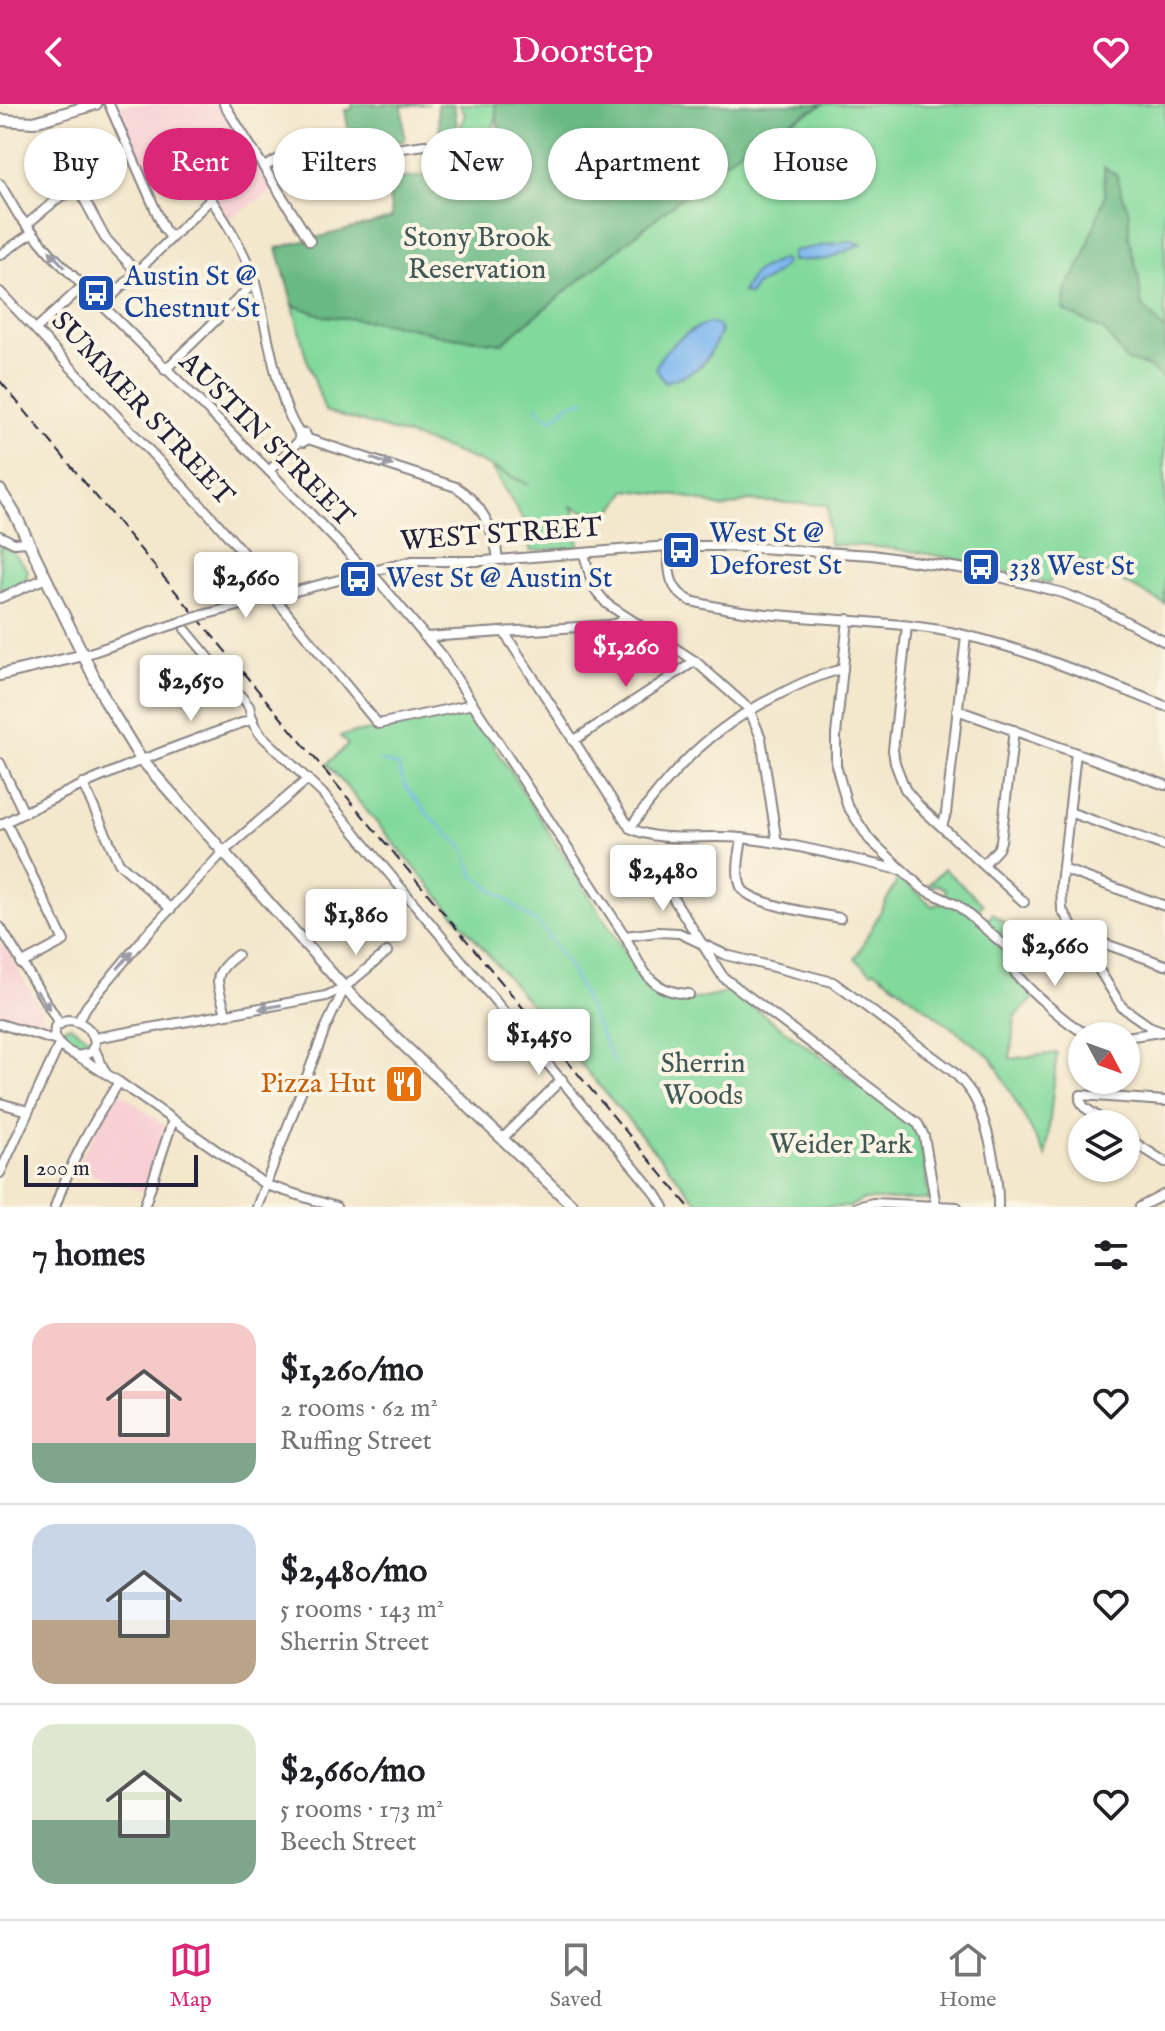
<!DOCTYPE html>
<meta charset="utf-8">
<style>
:root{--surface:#fff;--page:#f2f2f2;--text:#202124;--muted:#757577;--line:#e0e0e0;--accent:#db2777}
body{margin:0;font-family:"IM FELL English",serif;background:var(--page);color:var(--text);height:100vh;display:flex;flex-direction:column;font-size:30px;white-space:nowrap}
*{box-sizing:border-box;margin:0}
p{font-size:26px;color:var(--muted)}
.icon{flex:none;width:44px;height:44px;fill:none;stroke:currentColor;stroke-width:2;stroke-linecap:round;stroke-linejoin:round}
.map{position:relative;height:1103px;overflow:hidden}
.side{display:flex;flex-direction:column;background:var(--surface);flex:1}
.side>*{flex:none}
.banner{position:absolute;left:24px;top:24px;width:1118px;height:72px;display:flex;gap:16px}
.needle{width:52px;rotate:131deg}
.tools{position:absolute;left:1068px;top:918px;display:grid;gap:16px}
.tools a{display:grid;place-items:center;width:72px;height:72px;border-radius:50%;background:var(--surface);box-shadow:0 2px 6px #0004;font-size:40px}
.scale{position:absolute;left:24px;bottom:20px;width:174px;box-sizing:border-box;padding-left:8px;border:4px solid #22223b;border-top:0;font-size:22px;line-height:28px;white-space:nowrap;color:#22223b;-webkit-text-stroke:6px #fcf5e5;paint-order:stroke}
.price{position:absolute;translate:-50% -68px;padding:0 18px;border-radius:8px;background:#fff;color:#222;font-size:26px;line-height:52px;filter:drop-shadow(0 2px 4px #0008)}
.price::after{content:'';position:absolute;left:50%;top:48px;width:24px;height:18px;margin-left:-12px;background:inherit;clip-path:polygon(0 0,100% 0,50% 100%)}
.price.current{background:var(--accent);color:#fff}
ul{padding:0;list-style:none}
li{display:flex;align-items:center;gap:24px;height:200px;padding:0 32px}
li+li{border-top:2px solid var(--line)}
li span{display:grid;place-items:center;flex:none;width:224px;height:160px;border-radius:24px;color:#555}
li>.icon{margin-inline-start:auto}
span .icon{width:96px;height:96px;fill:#fffc;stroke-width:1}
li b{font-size:34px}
h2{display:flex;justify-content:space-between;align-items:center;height:96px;padding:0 32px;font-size:34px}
.pill{padding:0 28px;border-radius:36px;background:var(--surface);box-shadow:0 2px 6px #0004;font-size:28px;line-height:72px}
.pill.current{background:var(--accent);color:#fff}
header{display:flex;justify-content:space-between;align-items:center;height:104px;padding:0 32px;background:var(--accent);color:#fff;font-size:36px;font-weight:600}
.tabs{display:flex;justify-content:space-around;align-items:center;height:112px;border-top:2px solid var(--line);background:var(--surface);font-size:22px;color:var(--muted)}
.tabs a{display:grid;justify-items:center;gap:4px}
.tabs .current{color:var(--accent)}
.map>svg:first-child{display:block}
.built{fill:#f7cfd4}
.green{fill:#82d99c;stroke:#527e6c;stroke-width:2}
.forest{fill:#69b984;stroke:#466e60;stroke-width:2}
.water{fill:#7fb8f0;stroke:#506d96;stroke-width:2}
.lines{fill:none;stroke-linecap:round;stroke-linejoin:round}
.stream{stroke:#7fb8f0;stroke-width:2}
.minor-casing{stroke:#8a8484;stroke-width:12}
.major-casing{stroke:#8a8484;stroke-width:14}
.minor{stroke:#fff;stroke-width:8}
.major{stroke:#fff;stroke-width:10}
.rail{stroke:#22223b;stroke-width:2;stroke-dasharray:12 6;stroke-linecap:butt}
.minor-bridge-casing{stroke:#8a8484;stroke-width:12;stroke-linecap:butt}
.minor-bridge{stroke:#fff;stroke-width:8}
.oneway{fill:#9c9ca7}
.labels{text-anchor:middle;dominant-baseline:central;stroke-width:8;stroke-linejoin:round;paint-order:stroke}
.park-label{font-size:28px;fill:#3f5958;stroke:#fcf5e5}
.transit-label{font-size:28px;fill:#164399;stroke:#fcf5e5;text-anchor:start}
.street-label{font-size:28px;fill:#22223b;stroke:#fcf5e5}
.food-label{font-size:28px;fill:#c56008;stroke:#fcf5e5;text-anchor:end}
</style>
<header><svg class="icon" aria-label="back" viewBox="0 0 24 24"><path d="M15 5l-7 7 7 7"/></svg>Doorstep<svg class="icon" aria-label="heart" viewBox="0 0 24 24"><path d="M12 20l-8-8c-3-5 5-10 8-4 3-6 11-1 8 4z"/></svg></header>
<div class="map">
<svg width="1165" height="1103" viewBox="0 0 1165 1103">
<rect width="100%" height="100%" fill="#fcf5e5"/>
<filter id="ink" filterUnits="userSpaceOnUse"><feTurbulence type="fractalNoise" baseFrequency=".0125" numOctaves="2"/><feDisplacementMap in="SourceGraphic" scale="16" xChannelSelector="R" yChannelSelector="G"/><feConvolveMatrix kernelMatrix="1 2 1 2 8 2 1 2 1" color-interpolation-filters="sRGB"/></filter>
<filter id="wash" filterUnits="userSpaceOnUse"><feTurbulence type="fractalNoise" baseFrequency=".006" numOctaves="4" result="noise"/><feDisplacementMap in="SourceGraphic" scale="32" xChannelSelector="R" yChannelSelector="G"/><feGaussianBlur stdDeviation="1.8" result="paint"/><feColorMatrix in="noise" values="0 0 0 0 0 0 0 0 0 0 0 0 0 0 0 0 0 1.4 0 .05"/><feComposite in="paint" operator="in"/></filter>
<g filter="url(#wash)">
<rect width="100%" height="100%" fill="#f3e7cc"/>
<g class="built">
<path d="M124 0H219L273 87 228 115 193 59 152 83 118 3Z"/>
<path d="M0 835 41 905 43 912 39 919 30 921 0 913Z"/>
<path d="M122 989 165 1022 143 1087 74 1065 117 990Z"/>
</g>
<g class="green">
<path d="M459 0H495C503 39 464 36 475 68L450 74C448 61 458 53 458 42 458 25 460 26 465 10Z"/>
<path d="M824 0H1165V500L1087 459 1060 449 1049 480C979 459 903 440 829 441L828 401 748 397 724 404 686 393 627 386 614 405 590 409 570 402 574 405 579 443 530 447 529 425 491 363 529 381C465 347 395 327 325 307L305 250 293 201 324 212 364 216 410 223 444 232 502 239 751 37Z"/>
<path d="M0 441 12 447 28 466 26 478 10 486 0 484Z"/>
<path d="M468 606 472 607 625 848C646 878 654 895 694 895 708 894 718 892 731 887L910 1018 921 1033 929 1096H862L849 1103H702L327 660 348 641 340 632Z"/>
<path d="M944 765 983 800 974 811 984 820 993 809 1023 835 1022 844 1008 836 1000 841 1015 876 1034 894 1015 913 1010 955 1057 949 1046 1053 992 954 875 866 872 868 855 855 899 773 933 802 945 798 946 786 939 781 927 782Z"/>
<path d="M70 921 87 933 90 939 86 945H78L61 932 62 924Z"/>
</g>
<g class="forest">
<path d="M352 0H430L402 2 405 37 351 42 345 6 352 5Z"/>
<path d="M437 0H454L458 30 440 33Z"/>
<path d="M495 0H824L751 37 502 239 444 232 410 223 364 216 324 212 293 201 277 144 392 114 387 76 462 67 474 63 471 39 500 35Z"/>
<path d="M1104 63 1116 70 1129 109V133L1139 175 1141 200 1165 227V276L1147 262 1127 257 1105 227 1063 206 1066 184 1082 158 1105 91Z"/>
</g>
<g class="water">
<path d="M851 137 862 140 828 155 792 157V147Z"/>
<path d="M782 155 786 158C780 167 766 179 757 180L749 191 742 188 755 168Z"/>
<path d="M709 219 718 221 721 227C705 262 701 267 664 278L656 264C660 245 692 224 709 219Z"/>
</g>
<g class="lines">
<g class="stream">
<path d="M537 303C551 322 557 313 569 300L583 297"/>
<path d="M381 657 398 662 405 682 430 713 465 745 473 771 542 823 572 868 614 958"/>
</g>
</g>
</g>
<g filter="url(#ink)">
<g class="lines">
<g class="minor-casing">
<g id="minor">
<path d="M109 0 164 125 171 133"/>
<path d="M224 0 310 137"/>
<path d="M190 63C213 99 241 136 254 176 267 217 276 299 300 330"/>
<path d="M264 63 295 46 366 49 425 41"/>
<path d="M0 80 19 112 52 151 269 367 361 462 376 474 441 551 625 832C642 865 649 888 689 890"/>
<path d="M26 121 61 92 76 88 82 91 105 134 136 167"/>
<path d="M0 151 33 128"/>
<path d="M0 188 210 411 280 491"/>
<path d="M102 202 210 96"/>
<path d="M37 224 83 182"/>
<path d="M165 266 255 178"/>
<path d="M308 335 305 329 299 332 303 338 308 335 456 383C481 398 495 427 498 456"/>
<path d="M269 367 300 336"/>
<path d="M0 432 14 439 29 438"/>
<path d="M668 442C669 465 667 486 691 497 772 518 857 512 940 526 1018 540 1091 573 1165 602"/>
<path d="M584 450 593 483 607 500 695 557 749 605 761 634 777 739"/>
<path d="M274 493 378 620 473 600"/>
<path d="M0 494 46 474"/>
<path d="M203 511 412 457H484L668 442H723L872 451 972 466 1063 489 1099 503 1165 538"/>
<path d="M848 515 836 631V661L847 701 869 735 923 785 957 801 1009 845C1010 854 1011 862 1016 870 1029 886 1072 925 1091 932"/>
<path d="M907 522 893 646 895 659 905 685 920 703 1024 798"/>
<path d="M185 525 249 602 253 619 260 630 322 689 656 1090 664 1103"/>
<path d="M504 528 630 724"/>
<path d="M425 533 609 521 618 519 626 513"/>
<path d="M84 551 172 521"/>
<path d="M957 606 1165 681"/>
<path d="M573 637 695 557"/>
<path d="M1076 649 1061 780 1062 806 1122 903 1149 922 1165 928"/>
<path d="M0 659 24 709"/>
<path d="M83 680 119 759 171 805"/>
<path d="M1069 708 1165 742"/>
<path d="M6 718 64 837 21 860"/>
<path d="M0 721C83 677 164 646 253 615"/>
<path d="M942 722 946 710 966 532"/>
<path d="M630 724C661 740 705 730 740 734 794 739 847 754 900 766"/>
<path d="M630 724C675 662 710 625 780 590 801 579 820 570 843 565"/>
<path d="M742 734C740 749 735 768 741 783 749 801 820 810 840 814"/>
<path d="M984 760 998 745 1001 737 1014 626"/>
<path d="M653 762 723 873 918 1020 924 1032 936 1102"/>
<path d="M1063 765 1165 802"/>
<path d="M0 823 59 919"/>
<path d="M1080 831 1165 861"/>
<path d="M625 832 658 828 679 829 726 851 833 878 951 966C959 973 966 981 972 990 988 1016 999 1073 998 1103"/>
<path d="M226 910C218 878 209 872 237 851"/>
<path d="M67 916C80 916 94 925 95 940L90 949 78 952C65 947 52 939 55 923Z"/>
<path d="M78 917 87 902 146 831 223 748 308 675"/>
<path d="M0 920 57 937"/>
<path d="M1126 933 1160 928"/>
<path d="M95 934 326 892 345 883 387 848"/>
<path d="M94 944 105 968"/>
<path d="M78 952 119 978 266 1081 336 1103"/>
<path d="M0 999 28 1007"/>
<path d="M1108 1020 1084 1003 1080 996 1081 991 1165 997"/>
<path d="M1126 1033 1165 1058"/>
<path d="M502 1035 562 975"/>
<path d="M0 1069 59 941"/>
<path d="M55 1103C70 1058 94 1017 119 978"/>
<path d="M144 1103 173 1016"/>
<path d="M257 1103 325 925 344 885"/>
<path d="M857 1103 873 1099 957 1103"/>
<path d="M1140 1103 1165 1090"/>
</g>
</g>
<g class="major-casing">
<g id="major">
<path d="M0 16 34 18 96 0"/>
<path d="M0 386 15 410 106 598 140 654 350 890 574 1103"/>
<path d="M0 571 84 551"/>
</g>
</g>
<use href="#minor" class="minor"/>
<use href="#major" class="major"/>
<path class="rail" d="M0 277 689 1103"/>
<g class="minor-bridge-casing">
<path id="minor-bridge" d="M172 521 203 511"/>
</g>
<use href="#minor-bridge" class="minor-bridge"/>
</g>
<defs><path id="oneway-solid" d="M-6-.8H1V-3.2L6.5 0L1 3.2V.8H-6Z" transform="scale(2)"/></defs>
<g class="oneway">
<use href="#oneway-solid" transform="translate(57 155) rotate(-133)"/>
<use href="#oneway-solid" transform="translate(382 358) rotate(19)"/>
<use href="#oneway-solid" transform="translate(125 856) rotate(-50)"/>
<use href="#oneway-solid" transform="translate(43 896) rotate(56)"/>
<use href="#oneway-solid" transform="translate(270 903) rotate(170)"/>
</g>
</g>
<defs>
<g id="bus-square" transform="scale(2)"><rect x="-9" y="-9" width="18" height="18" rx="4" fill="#1a4fb4" stroke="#fcf5e5"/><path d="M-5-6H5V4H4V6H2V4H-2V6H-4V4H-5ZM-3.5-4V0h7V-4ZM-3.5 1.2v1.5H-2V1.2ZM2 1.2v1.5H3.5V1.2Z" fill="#fff"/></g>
<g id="restaurant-square" transform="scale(2)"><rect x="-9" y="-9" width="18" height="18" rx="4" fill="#e8710a" stroke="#fcf5e5"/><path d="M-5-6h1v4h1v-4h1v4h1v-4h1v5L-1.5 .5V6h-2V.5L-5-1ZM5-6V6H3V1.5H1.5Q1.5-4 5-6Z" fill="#fff"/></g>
</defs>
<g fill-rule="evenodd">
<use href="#bus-square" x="96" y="189"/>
<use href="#bus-square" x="681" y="446"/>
<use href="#bus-square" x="981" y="463"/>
<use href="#bus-square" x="358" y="475"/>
<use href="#restaurant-square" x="404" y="980"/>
</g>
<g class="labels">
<g class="park-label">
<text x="477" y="134">Stony Brook<tspan x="477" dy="32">Reservation</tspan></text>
<text x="703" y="960">Sherrin<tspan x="703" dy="32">Woods</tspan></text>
<text x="841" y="1041">Weider Park</text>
</g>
<g class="transit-label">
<text x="124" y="173">Austin St @<tspan x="124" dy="32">Chestnut St</tspan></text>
<text x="709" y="430">West St @<tspan x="709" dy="32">Deforest St</tspan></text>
<text x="1009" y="463">338 West St</text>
<text x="386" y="475">West St @ Austin St</text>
</g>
<g class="street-label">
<text transform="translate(142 305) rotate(47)">SUMMER STREET</text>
<text transform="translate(266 336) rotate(45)">AUSTIN STREET</text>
<text transform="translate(501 431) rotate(-4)">WEST STREET</text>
</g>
<g class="food-label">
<text x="376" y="980">Pizza Hut</text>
</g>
</g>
</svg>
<div class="tools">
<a><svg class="needle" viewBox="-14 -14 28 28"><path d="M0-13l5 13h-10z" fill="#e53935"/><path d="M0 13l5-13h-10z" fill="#757577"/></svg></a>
<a><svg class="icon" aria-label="layers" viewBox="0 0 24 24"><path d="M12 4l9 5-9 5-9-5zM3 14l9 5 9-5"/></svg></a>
</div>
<div class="scale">200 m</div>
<b class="price" style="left:246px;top:516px">$2,660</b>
<b class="price current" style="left:626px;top:585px">$1,260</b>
<b class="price" style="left:191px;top:619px">$2,650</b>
<b class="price" style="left:663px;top:809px">$2,480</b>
<b class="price" style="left:356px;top:853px">$1,860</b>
<b class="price" style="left:1055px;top:884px">$2,660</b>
<b class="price" style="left:539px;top:973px">$1,450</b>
<div class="banner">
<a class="pill">Buy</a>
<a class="pill current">Rent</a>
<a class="pill">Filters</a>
<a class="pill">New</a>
<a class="pill">Apartment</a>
<a class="pill">House</a>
</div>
</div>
<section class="side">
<h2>7 homes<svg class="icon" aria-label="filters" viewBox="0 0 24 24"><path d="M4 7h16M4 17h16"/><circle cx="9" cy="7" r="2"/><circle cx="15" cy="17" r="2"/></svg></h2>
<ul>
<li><span style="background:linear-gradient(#f6c9c9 75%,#7fa58c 0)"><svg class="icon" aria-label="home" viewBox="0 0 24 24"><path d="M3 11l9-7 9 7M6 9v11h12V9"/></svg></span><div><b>$1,260/mo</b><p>2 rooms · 62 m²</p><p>Ruffing Street</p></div><svg class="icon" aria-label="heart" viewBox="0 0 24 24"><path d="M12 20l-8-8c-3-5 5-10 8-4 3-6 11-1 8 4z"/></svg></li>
<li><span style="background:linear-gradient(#c9d6e8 60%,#b9a48a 0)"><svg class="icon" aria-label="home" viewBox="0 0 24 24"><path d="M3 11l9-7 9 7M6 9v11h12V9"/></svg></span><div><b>$2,480/mo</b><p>5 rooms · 143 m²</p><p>Sherrin Street</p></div><svg class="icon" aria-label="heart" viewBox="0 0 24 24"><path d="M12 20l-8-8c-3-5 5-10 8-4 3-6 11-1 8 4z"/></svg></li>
<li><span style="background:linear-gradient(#dfe7d0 60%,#7fa58c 0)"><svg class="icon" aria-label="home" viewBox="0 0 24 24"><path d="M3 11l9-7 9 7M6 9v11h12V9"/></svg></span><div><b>$2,660/mo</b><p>5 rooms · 173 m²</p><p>Beech Street</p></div><svg class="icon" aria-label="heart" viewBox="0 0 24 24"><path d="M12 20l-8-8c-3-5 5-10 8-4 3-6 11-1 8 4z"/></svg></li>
</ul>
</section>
<nav class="tabs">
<a class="current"><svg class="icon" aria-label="map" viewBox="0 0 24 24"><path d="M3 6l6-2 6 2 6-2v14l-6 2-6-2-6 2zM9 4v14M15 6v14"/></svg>Map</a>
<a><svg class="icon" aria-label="saved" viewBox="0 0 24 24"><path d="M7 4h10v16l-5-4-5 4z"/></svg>Saved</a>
<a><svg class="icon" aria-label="home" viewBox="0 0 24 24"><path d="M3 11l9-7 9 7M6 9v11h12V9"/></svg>Home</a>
</nav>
